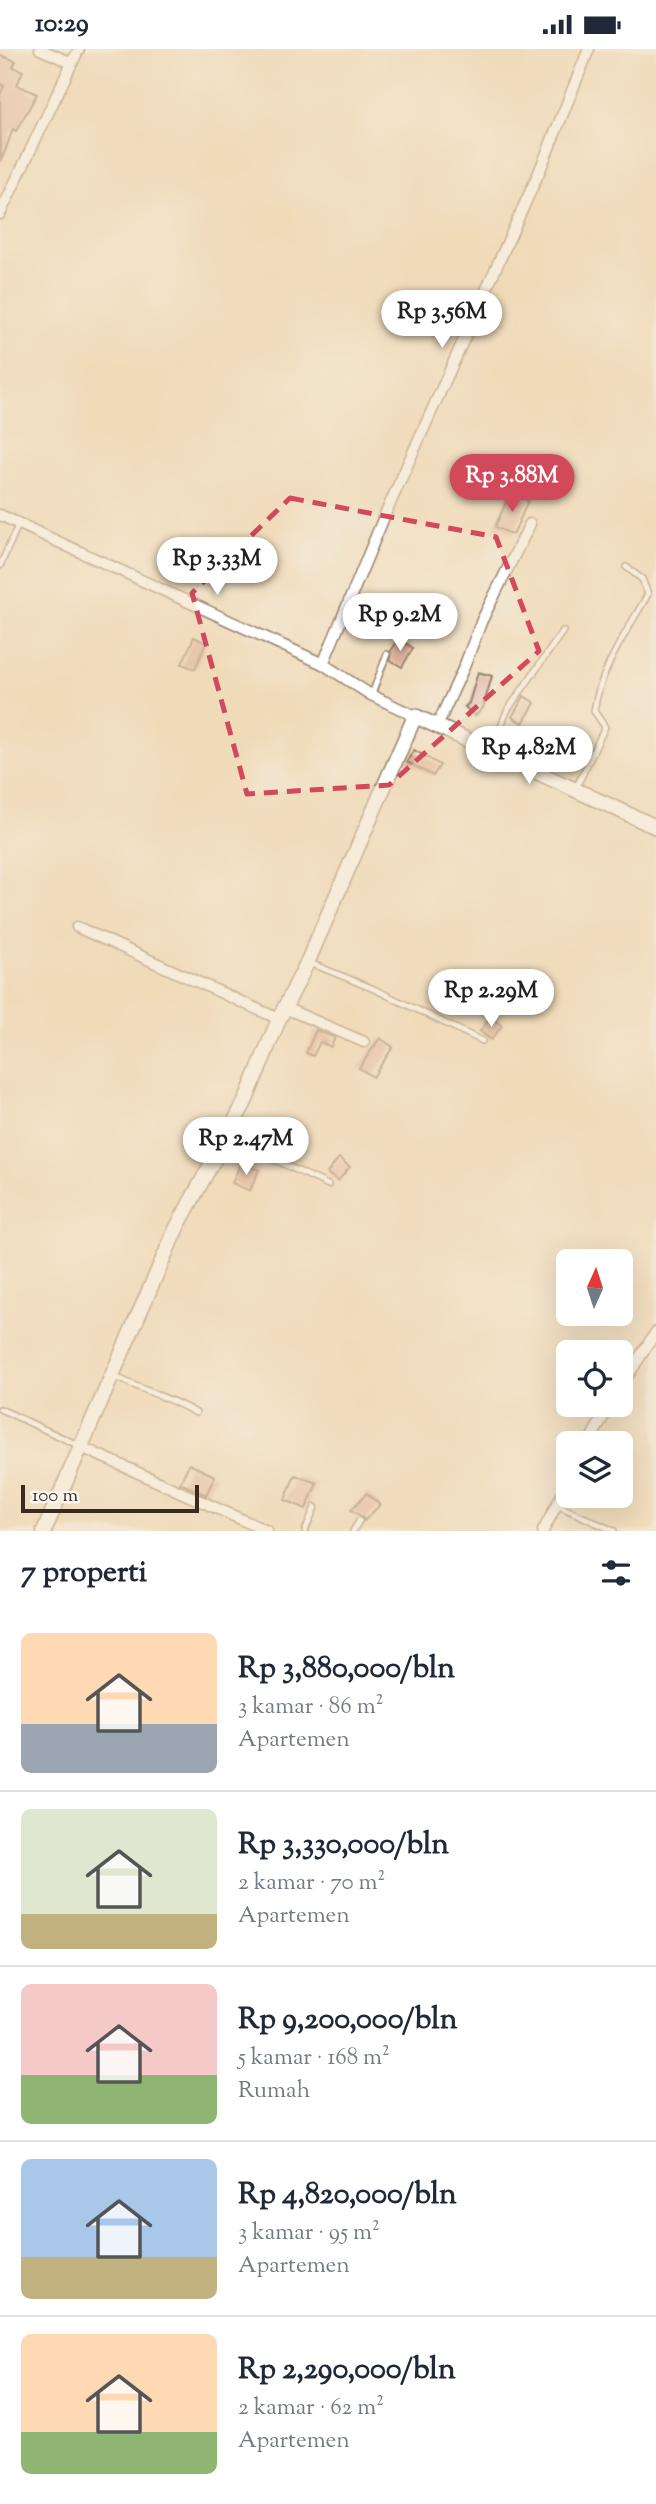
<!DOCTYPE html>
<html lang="id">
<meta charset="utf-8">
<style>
:root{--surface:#fff;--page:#f6f6f7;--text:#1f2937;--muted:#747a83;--line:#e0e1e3;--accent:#d1495b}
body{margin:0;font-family:"Sorts Mill Goudy",serif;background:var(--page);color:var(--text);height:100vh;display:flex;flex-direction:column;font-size:26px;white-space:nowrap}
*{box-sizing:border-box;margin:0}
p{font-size:23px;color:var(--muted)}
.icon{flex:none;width:38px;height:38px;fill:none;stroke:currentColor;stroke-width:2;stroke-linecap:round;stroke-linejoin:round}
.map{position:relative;height:1482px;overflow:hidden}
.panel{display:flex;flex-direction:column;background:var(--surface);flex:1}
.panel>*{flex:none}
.needle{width:46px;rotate:3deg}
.controls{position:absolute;left:556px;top:1200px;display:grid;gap:14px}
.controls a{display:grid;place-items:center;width:77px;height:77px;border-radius:10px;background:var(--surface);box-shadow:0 7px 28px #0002;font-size:35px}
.scale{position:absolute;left:21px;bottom:18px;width:178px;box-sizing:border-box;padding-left:7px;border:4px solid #3b2a1e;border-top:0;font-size:19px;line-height:24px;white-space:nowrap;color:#3b2a1e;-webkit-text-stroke:5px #f6f6f2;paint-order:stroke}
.price{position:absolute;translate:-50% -60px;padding:0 16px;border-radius:24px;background:#fff;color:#222;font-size:23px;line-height:46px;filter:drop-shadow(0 2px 4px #0008)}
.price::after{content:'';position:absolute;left:50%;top:42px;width:21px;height:16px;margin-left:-10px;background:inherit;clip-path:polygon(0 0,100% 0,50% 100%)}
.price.active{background:var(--accent);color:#fff}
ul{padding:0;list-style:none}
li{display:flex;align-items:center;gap:21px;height:175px;padding:0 21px}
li+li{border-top:2px solid var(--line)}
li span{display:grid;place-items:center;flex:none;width:196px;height:140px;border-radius:10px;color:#555}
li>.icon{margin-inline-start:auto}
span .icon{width:84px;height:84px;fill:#fffc;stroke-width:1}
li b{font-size:30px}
h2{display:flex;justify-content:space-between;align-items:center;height:84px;padding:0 21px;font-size:30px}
.status{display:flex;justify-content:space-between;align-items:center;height:49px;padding:0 35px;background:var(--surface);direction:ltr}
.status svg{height:19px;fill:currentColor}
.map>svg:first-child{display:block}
.building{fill:#deac99}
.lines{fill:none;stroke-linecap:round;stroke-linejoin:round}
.service-casing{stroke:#96826c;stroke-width:8}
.minor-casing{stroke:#96826c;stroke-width:13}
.tertiary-casing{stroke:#96826c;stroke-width:17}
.service{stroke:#fff;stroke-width:5}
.minor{stroke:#fff;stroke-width:10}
.tertiary{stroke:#fff;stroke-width:14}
.marked{fill:none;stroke:#d1495b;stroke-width:5;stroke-dasharray:14 9;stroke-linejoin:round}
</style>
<div class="status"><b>10:29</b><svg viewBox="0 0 49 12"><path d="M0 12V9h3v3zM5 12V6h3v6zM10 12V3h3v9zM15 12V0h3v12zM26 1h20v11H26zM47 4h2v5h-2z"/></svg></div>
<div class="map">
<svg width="656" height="1482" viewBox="0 0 656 1482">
<rect width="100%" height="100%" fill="#f6f6f2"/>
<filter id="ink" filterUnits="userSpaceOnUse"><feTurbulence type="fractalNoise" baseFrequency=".0143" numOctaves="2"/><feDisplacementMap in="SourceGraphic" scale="14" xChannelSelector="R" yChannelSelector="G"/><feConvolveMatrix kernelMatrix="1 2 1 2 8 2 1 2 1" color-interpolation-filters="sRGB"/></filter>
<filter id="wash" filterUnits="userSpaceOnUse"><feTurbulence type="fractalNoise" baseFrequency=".00686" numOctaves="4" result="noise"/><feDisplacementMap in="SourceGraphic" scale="28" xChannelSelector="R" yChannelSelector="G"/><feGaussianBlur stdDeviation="1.57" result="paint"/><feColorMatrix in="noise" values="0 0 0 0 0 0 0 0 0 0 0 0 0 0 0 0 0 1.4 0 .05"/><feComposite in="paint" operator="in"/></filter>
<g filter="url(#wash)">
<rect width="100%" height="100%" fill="#f0dbb9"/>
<g id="blocks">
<g class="building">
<path d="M0 6 16 12 13 18 23 22 17 36 37 45 16 82 13 80 1 113 0 46 4 37 0 35Z"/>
<path d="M510 444 528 452 513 486 495 478Z"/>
<path d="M194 588 206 594 195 620 182 615Z"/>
<path d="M398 590 413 599 402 618 390 611 391 602Z"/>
<path d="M478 623 492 627 483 659 475 667 465 658 469 654Z"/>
<path d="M524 647 535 654 523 674 512 668Z"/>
<path d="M414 701 440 716 433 727 407 713Z"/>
<path d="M491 968 502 977 491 991 480 982Z"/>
<path d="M316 981 335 989 331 998 320 993 313 1007 306 1004Z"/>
<path d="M380 989 393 998 373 1028 359 1019Z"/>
<path d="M339 1109 350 1118 338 1132 327 1124Z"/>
<path d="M241 1113 259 1121 250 1142 232 1134Z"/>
<path d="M189 1415 215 1427 206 1446 180 1434Z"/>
<path d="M295 1426 317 1434 306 1460 285 1451Z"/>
<path d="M367 1444 380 1456 364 1472 362 1468 351 1461Z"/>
</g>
</g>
</g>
<g filter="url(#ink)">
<use href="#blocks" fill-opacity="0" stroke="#96826c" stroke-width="2"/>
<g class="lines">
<g class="service-casing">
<g id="service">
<path d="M0 517 19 474"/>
<path d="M372 645 387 605"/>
<path d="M492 701 507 662 563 582"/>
<path d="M576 739 605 678 594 662C600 620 628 581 648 545L642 530 626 518"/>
<path d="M310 914 374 940 482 992"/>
<path d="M226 1088 328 1136"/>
<path d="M112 1326C140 1341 169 1348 196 1364"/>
<path d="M0 1360 78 1396"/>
<path d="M557 1456 614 1482"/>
<path d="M305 1482 315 1458"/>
<path d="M353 1482 359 1472"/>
</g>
</g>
<g class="minor-casing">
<g id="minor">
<path d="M72 14 79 0"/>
<path d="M0 165 72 14 40 0"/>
<path d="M0 466 323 615 371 646 415 667"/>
<path d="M323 615 384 468 540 121 589 0"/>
<path d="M437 677 464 618 482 571 530 475"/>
<path d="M77 878 279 970"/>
<path d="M285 959 364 993"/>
<path d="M621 1337 656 1283"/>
<path d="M588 1395 610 1356"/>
<path d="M81 1398 267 1482"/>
<path d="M543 1482 569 1432"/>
</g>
</g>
<g class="tertiary-casing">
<path id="tertiary" d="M44 1482 177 1178 245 1053 279 970 307 914 415 667 656 778"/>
</g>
<use href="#service" class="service"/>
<use href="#minor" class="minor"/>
<use href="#tertiary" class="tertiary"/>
</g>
</g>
<path d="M0 0H656V1482H0ZM290 449 496 488 539 602 389 736 247 745 192 544Z" fill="#f0dbb9" fill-opacity=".55" fill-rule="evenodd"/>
<path class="marked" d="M290 449 496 488 539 602 389 736 247 745 192 544Z"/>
</svg>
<div class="controls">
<a><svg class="needle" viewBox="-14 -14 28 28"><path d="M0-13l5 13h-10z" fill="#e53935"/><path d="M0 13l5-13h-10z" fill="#747a83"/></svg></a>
<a><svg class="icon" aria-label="locate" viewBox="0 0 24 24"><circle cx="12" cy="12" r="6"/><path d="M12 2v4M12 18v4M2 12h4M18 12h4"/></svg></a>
<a><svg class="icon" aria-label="layers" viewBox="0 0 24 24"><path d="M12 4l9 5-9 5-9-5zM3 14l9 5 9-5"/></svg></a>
</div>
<div class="scale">100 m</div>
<b class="price" style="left:442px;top:301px">Rp 3.56M</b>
<b class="price active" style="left:512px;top:465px">Rp 3.88M</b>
<b class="price" style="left:217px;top:548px">Rp 3.33M</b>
<b class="price" style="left:400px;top:604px">Rp 9.2M</b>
<b class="price" style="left:529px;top:737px">Rp 4.82M</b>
<b class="price" style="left:491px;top:980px">Rp 2.29M</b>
<b class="price" style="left:246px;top:1128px">Rp 2.47M</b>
</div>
<section class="panel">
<h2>7 properti<svg class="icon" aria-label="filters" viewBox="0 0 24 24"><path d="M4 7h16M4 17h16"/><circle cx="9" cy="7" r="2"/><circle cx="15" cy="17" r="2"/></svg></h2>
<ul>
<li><span style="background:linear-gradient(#ffd9b3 65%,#9aa5b1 0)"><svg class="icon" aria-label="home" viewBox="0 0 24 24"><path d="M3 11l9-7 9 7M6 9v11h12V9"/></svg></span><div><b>Rp 3,880,000/bln</b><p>3 kamar · 86 m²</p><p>Apartemen</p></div></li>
<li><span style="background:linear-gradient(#dfe7d0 75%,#c2b280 0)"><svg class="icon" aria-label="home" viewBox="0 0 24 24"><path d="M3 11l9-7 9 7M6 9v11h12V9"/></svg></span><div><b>Rp 3,330,000/bln</b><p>2 kamar · 70 m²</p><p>Apartemen</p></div></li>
<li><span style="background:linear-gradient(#f6c9c9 65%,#8fb573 0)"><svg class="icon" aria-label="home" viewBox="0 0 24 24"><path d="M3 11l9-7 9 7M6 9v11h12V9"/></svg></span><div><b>Rp 9,200,000/bln</b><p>5 kamar · 168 m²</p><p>Rumah</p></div></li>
<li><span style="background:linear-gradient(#a9c7e8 70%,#c2b280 0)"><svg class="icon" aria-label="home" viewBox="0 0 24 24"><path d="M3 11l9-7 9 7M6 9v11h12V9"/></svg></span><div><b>Rp 4,820,000/bln</b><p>3 kamar · 95 m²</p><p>Apartemen</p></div></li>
<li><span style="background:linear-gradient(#ffd9b3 70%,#8fb573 0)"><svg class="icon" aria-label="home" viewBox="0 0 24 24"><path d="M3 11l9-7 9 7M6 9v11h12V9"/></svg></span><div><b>Rp 2,290,000/bln</b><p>2 kamar · 62 m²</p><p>Apartemen</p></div></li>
</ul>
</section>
